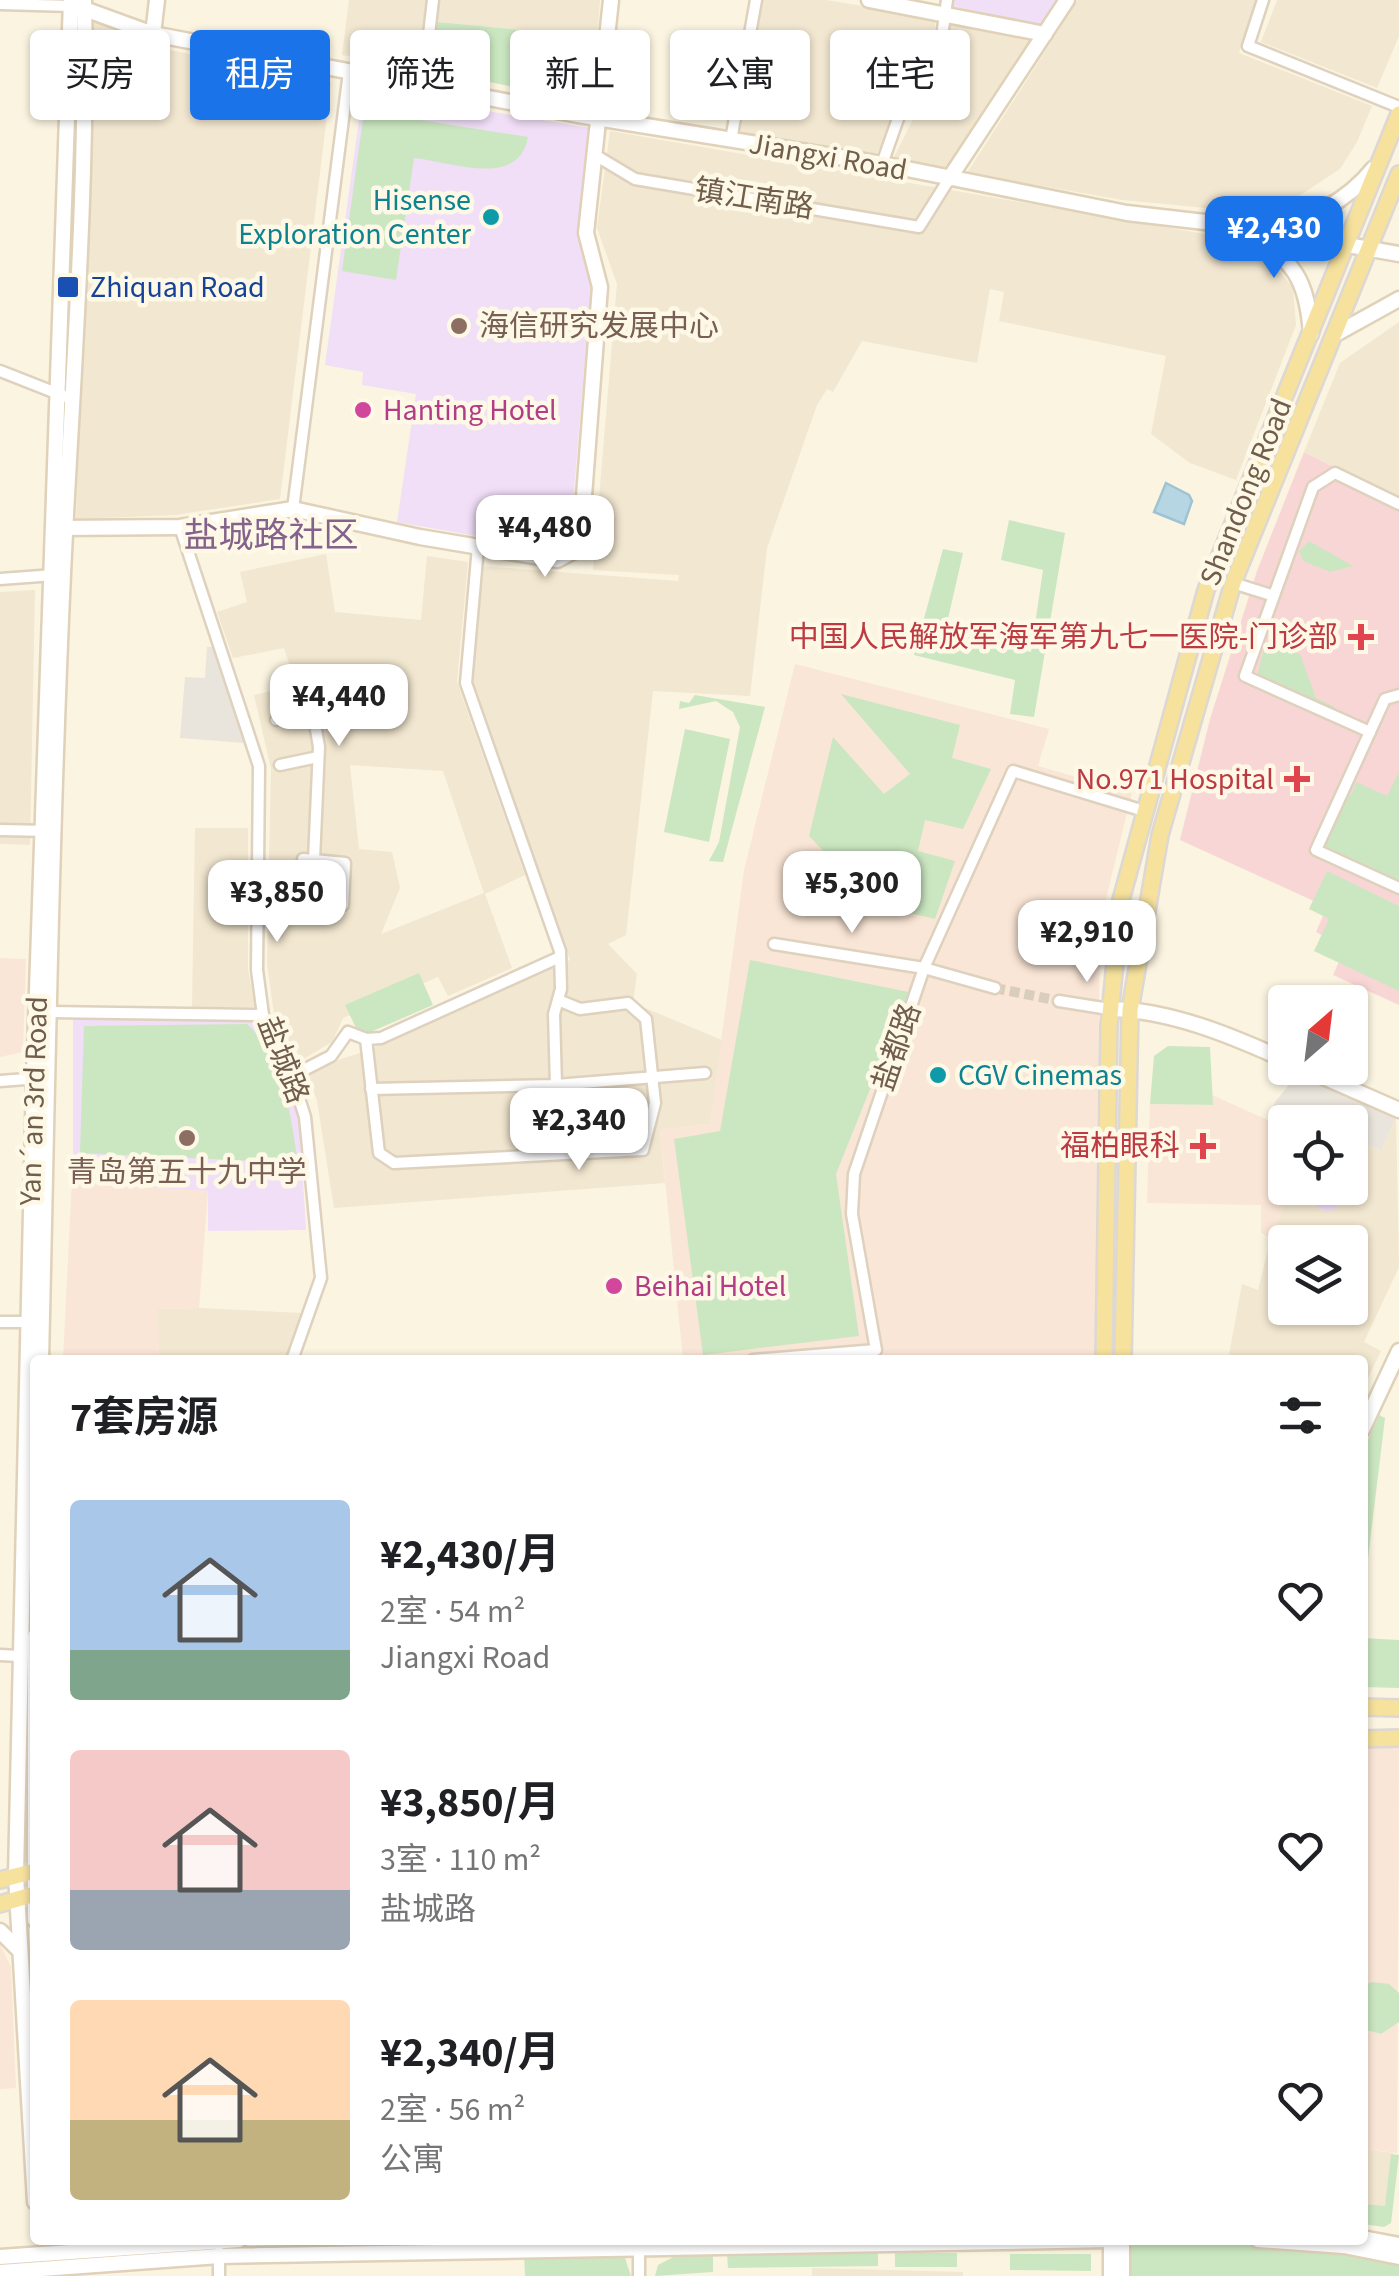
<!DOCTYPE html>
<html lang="zh">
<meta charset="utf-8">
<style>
:root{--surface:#fff;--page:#f6f6f6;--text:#202124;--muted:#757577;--accent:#1a73e8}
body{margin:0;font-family:"Source Sans 3","Noto Sans SC",sans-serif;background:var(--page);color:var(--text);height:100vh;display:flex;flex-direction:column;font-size:38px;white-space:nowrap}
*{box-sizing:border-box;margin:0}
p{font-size:32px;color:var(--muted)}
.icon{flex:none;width:55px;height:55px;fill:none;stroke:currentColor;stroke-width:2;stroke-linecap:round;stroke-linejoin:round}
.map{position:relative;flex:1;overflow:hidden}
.details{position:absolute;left:30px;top:1355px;width:1338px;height:890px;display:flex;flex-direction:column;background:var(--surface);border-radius:10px;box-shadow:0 2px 8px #0004}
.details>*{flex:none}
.guide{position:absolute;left:30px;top:30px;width:1340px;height:90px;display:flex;gap:20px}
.needle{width:65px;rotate:28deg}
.buttons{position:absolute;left:1268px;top:985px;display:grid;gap:20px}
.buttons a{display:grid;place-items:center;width:100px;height:100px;border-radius:10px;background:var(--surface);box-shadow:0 2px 8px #0004;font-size:50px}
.price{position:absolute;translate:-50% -85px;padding:0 22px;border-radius:20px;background:#fff;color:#222;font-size:32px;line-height:65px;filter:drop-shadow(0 2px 5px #0008)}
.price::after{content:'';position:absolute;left:50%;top:60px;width:30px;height:22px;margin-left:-15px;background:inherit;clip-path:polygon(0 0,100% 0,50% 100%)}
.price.current{background:var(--accent);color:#fff}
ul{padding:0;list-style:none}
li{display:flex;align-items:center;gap:30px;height:250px;padding:0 40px}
li span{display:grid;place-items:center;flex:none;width:280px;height:200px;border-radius:10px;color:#555}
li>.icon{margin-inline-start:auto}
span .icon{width:120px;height:120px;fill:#fffc;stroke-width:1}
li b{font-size:42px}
h2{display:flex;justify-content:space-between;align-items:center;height:120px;padding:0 40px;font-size:42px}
.pill{padding:0 35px;border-radius:10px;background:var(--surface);box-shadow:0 2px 8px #0004;font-size:35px;line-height:90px}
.pill.current{background:var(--accent);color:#fff}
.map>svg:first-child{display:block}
.residential{fill:#f2e7d0;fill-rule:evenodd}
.commercial{fill:#fae6d6}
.industrial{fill:#eae5dc}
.education{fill:#f1def7}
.medical{fill:#f8d6d5}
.green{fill:#cbe7c1}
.water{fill:#b7d6e3;stroke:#9ec4d4;stroke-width:2.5}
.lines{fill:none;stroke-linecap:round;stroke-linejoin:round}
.street-tunnel{stroke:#d8cebb;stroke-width:10;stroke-dasharray:10 5;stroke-linecap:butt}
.street-casing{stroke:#ded1be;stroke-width:15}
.secondary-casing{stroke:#e0d1b9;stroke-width:19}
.primary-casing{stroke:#ddd8d4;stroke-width:20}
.street{stroke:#fff;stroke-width:10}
.secondary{stroke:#fff;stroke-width:14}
.primary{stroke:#f6e19d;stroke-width:15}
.culture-dot{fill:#0f9aa8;stroke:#fef8e7;stroke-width:4}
.transit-dot{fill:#1a4fb4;stroke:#fef8e7;stroke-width:4}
.education-dot{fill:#8d6e63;stroke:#fef8e7;stroke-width:4}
.hotel-dot{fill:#d1479c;stroke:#fef8e7;stroke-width:4}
.health-dot{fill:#e0444e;stroke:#fef8e7;stroke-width:4}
.labels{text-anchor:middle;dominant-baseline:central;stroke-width:9;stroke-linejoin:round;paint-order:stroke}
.street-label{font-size:30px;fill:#705d4a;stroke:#fef8e7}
.culture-label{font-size:30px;fill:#0d838f;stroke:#fef8e7;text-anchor:end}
.transit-label{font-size:30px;fill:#164399;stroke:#fef8e7;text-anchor:start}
.education-label{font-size:30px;fill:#785e54;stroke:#fef8e7;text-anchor:start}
.hotel-label{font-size:30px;fill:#b23c85;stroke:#fef8e7;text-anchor:start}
.health-label{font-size:30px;fill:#be3a42;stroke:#fef8e7;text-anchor:end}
.quarter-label{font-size:35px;fill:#84628c;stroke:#fef8e7}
</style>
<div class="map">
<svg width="1399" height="2276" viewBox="0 0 1399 2276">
<rect width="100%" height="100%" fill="#fbf4e1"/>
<g class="residential">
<path d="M349 0H600L597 37 437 22 431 70 342 55Z"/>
<path d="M762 0H826L936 18 932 50 876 155 738 134Z"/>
<path d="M1078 0H1257L1239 53 1372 106 1357 142 1340 169 1291 201 1237 211 1123 200 967 173Z"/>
<path d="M1277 0H1399V36L1377 88 1261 42Z"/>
<path d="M94 19 155 47 331 83 280 499 175 515 76 519Z"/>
<path d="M948 20 1033 38 947 170 893 159 947 52Z"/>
<path d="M610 131 1239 240 1271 260 1293 288 1296 325 1236 480 1190 463 1151 434 1166 356 999 321 1004 292 990 289 977 363 862 341 833 392 827 389 817 405 767 548 750 696 653 691 626 935 608 944 637 974 633 1003 722 1040 710 1124 660 1130 665 1183 334 1208 317 1101 307 1070 366 1051 570 960 471 682 480 566 678 581 679 575 593 570 617 284 597 228Z"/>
<path d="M1399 322V500L1304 452 1340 363Z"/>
<path d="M326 554 335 612 421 620 427 556 468 562 457 682 525 875 485 894 512 968 448 996 438 977 343 1018 332 1042 300 1061 274 1014 267 963 271 769 254 695 296 685 284 648 233 658 217 612 247 602 240 572ZM350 765 443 771 484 893 381 934 400 888 392 852 359 849Z"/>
<path d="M35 590 30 845 0 844V592Z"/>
<path d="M195 828H248V970L255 1007H192Z"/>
<path d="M1396 1117 1399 1267 1364 1342 1381 1351 1363 1388 1362 1360H1228L1242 1284 1258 1290 1271 1238 1289 1194 1324 1211 1335 1209 1346 1188H1350L1366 1144 1381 1151ZM1285 1242H1350V1308H1285Z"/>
<path d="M199 1308 302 1313 285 1360H159L157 1309Z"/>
<path d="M1363 2149 1393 2153 1388 2211 1363 2210Z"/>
<path d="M812 2268 963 2272V2276H812Z"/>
</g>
<g class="commercial">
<path d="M795 664 1049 729 1038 766 1132 793 1100 923 1095 1360H683L660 1130 710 1124 744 870Z"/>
<path d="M0 958 26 959 23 1052 0 1057Z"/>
<path d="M1212 1095 1285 1128V1188H1292L1271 1238 1261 1233V1205L1147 1203 1150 1104 1212 1105Z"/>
<path d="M73 1159 103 1161V1185L208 1191 199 1308 158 1309 159 1360H63Z"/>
<path d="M1363 1737 1399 1738 1397 2153 1363 2149Z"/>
<path d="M0 1944 11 1967 16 2088 0 2089Z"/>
</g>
<g class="industrial">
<path d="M207 647H214L244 743 180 738 185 677 205 678Z"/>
<path d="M1297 1075 1396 1117 1381 1151 1350 1136V1122H1285V1128L1268 1120 1275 1102Z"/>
</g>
<g class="education">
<path d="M954 0H1059L1042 25 953 6Z"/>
<path d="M363 91 591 128 578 236 591 287 570 539 555 550 397 522 416 394 362 385 363 372 325 365Z"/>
<path d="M73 1019 255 1020 286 1076 299 1117 306 1230 208 1231V1191L103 1185V1161L73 1159Z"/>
<path d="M1292 1188H1346L1335 1210 1325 1211 1289 1194Z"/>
</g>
<path class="medical" d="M1304 452 1399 500V1005L1333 975 1345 948 1316 932 1327 907 1180 840 1210 719 1257 571Z"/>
<g class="green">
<path d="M437 22 597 37 591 103 431 70Z"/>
<path d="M364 111 528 137C519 189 451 162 414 158L396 280 342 271Z"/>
<path d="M1009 520 1065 533 1034 717 1010 714 1015 680 914 655 943 549 963 553 945 632 1031 652 1043 570 1001 560Z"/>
<path d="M1309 541 1353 566 1330 572 1303 561 1299 551Z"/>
<path d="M1274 642 1300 654 1316 698 1335 707 1332 713 1257 677 1264 647Z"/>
<path d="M841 694 960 725 952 758 991 769 963 829 925 820 918 851 955 861 935 919 875 905 809 836 833 737 884 794 910 774Z"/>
<path d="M695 695 765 707 723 862 709 861 719 842 740 727 733 712 716 701 679 709 680 701 689 703Z"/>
<path d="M685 729 730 739 709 842 664 832Z"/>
<path d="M1399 772V884L1322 849 1346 793 1351 795 1356 782 1387 796Z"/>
<path d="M315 865 337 867 334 919 312 918Z"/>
<path d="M1327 871 1399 906V991L1314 951 1329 919 1309 909Z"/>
<path d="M750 960 909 992 836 1174 859 1336 703 1355 674 1139 720 1131Z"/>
<path d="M419 973 433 1005 366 1034 357 1030 345 1005Z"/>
<path d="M247 1024C284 1057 291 1117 298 1163L80 1153 84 1026Z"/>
<path d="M1168 1046 1210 1047 1213 1105 1150 1104 1154 1056Z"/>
<path d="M1379 1415 1385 1418 1363 1600V1451Z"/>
<path d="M1362 1638 1399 1640V1688L1363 1687Z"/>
<path d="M1372 1982 1389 1984 1399 1993V2022L1381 2034 1363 2029V1986Z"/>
<path d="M1391 2154 1399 2155 1391 2223 1384 2227 1363 2224V2204L1385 2206Z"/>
<path d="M1258 2244 1312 2246 1399 2262V2276H1130L1128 2245Z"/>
<path d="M878 2252V2266L728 2268 727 2254Z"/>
<path d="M681 2253H713V2272L655 2276 658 2265Z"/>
<rect x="895" y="2253" width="62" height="14"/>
<path d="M524 2254H614L625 2258 631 2276H525Z"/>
<path d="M1010 2254H1091V2271L1010 2270Z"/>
</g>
<path class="water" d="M1166 483 1189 495 1192 501 1184 524 1154 512Z"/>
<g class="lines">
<path class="street-tunnel" d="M995 988 1059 1001"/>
<g class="street-casing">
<g id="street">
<path d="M1263 0 1248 46 1399 107"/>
<path d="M0 4 71 6"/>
<path d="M423 86 433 0"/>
<path d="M731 140 756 0"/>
<path d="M595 155 635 179 919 227 949 179"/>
<path d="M882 164 901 110 940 51 947 0"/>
<path d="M0 371 74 400"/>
<path d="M293 509 349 72"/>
<path d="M180 527 259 766 257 970 263 1015 292 1076 305 1117 321 1278 292 1360"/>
<path d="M478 547 466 683 560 951 561 989 554 1014 556 1085"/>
<path d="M0 579 54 575"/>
<path d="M1233 583 1271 595"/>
<path d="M1399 695 1385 699 1316 850 1399 888"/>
<path d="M276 720 313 712 319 747 314 860"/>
<path d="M1370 732 1245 676 1313 487 1335 473 1399 504"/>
<path d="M280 765 318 757"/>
<path d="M0 830 49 831"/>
<path d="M259 871 302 875"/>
<path d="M301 901 303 859 345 863 343 905"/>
<path d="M774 944 924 968 995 988"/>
<path d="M1059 1001 1109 1009"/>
<path d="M49 1012 263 1015"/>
<path d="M366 1039 379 1153 394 1163 643 1150 655 1103 646 1019 628 1003 580 1009 558 1000"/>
<path d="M292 1076 331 1056 348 1032 366 1039 381 1038 560 957"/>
<path d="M0 1081 39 1078"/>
<path d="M371 1089 556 1085 705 1073"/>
<path d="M0 1322H31"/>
<path d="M753 1360 876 1350 852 1214 854 1174 924 968 1013 771 1144 811"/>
<path d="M0 1655 19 1656"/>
<path d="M219 2252V2276"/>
<path d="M639 2276V2240"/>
</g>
</g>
<g class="secondary-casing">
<g id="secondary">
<path d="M869 0 1045 34"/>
<path d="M79 7 153 34 578 115 882 164 1127 213 1239 226 1399 254"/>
<path d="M153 34 157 0"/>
<path d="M949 179 1067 0"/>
<path d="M1268 225C1307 224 1349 199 1373 169"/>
<path d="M1248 232C1294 261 1307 279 1311 334"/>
<path d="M1334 335 1399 299"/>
<path d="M59 528 180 527 293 509 420 537 557 560 574 551 581 535 600 287 586 233 611 0"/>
<path d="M1109 1009C1170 1010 1230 1035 1285 1060"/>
<path d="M1303 1068 1399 1110"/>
<path d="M41 1360C47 1098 51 836 63 574 72 383 88 191 84 0"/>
<path d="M1362 1430 1399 1351"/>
<path d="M35 1636V1920"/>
<path d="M0 1931 20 1951"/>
<path d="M35 2202 16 1875 34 1078 71 0"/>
<path d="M1362 2238 1399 2245"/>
<path d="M1111 2240V2276"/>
<path d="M1122 2240V2276"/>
<path d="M1258 2240 1344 2246 1399 2257"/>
<path d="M0 2257 239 2240"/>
<path d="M0 2272 219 2256 1112 2240"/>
</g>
</g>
<g class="primary-casing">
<g id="primary">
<path d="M1104 1360 1109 1025 1121 900 1206 590 1399 114"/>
<path d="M1123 1360 1130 1010 1160 835 1233 583 1399 174"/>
<path d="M1362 1707 1399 1708"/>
<path d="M1362 1739 1399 1738"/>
<path d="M0 1880 35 1871"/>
<path d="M0 1904 35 1894"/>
</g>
</g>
<use href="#street" class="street"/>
<use href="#secondary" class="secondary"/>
<use href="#primary" class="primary"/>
</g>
<g class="culture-dot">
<circle cx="491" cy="217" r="10"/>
<circle cx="938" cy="1075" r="10"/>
</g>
<rect class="transit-dot" x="56" y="275" width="24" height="24" rx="5"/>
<g class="education-dot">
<circle cx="459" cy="326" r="10"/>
<circle cx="187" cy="1138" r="10"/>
</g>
<g class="hotel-dot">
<circle cx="363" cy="410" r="10"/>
<circle cx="614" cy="1286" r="10"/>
</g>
<g class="health-dot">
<path d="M1356 622h10v10h10v10h-10v10h-10v-10h-10v-10h10z"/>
<path d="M1292 764h10v10h10v10h-10v10h-10v-10h-10v-10h10z"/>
<path d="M1198 1131h10v10h10v10h-10v10h-10v-10h-10v-10h10z"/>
</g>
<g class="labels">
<g class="street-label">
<text transform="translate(828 157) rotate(10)">Jiangxi Road</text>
<text transform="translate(754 199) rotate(9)">镇江南路</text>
<text transform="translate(1246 492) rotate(-68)">Shandong Road</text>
<text transform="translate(897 1047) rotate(-71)">盐都路</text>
<text transform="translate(283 1060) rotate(69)">盐城路</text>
<text transform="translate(34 1101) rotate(-88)">Yan´an 3rd Road</text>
</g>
<g class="culture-label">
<text x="471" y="200">Hisense<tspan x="471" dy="34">Exploration Center</tspan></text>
<text x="958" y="1075" text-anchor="start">CGV Cinemas</text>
</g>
<g class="transit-label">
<text x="90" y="287">Zhiquan Road</text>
</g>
<g class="education-label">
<text x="479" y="326">海信研究发展中心</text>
<text x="187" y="1172" text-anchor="middle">青岛第五十九中学</text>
</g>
<g class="hotel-label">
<text x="383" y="410">Hanting Hotel</text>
<text x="634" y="1286">Beihai Hotel</text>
</g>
<g class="health-label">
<text x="1338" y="637">中国人民解放军海军第九七一医院-门诊部</text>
<text x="1274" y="779">No.971 Hospital</text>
<text x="1180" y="1146">福柏眼科</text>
</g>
<g class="quarter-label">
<text x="271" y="536">盐城路社区</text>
</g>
</g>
</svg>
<div class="buttons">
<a><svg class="needle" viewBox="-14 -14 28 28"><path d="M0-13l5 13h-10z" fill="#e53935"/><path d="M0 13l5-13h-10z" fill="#757577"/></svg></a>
<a><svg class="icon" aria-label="locate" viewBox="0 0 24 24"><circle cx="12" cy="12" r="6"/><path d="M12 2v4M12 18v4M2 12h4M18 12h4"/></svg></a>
<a><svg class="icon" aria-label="layers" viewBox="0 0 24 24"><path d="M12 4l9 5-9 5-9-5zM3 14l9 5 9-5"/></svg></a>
</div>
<b class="price current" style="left:1274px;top:281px">¥2,430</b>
<b class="price" style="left:545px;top:580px">¥4,480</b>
<b class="price" style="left:339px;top:749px">¥4,440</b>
<b class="price" style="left:852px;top:936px">¥5,300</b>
<b class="price" style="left:277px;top:945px">¥3,850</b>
<b class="price" style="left:1087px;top:985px">¥2,910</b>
<b class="price" style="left:579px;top:1173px">¥2,340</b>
<div class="guide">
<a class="pill">买房</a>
<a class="pill current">租房</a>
<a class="pill">筛选</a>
<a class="pill">新上</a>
<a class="pill">公寓</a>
<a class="pill">住宅</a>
</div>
<section class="details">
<h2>7套房源<svg class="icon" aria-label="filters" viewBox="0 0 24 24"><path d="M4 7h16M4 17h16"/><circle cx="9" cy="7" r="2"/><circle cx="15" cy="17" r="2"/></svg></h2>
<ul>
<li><span style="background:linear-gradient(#a9c7e8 75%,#7fa58c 0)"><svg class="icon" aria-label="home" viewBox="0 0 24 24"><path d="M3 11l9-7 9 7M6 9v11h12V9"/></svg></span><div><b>¥2,430/月</b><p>2室 · 54 m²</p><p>Jiangxi Road</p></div><svg class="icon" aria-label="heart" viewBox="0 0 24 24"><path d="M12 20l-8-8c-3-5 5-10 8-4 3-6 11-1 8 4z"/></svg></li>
<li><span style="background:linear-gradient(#f6c9c9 70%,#9aa5b1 0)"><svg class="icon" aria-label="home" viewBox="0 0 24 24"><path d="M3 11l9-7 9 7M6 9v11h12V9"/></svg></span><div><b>¥3,850/月</b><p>3室 · 110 m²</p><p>盐城路</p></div><svg class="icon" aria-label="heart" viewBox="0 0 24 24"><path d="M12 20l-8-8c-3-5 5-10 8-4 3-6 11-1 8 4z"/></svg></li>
<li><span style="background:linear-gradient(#ffd9b3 60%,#c2b280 0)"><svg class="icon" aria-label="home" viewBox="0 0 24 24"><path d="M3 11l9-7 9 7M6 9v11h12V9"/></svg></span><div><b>¥2,340/月</b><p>2室 · 56 m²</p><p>公寓</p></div><svg class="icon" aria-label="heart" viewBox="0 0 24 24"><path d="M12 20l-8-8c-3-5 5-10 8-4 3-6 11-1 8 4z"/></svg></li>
</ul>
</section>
</div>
